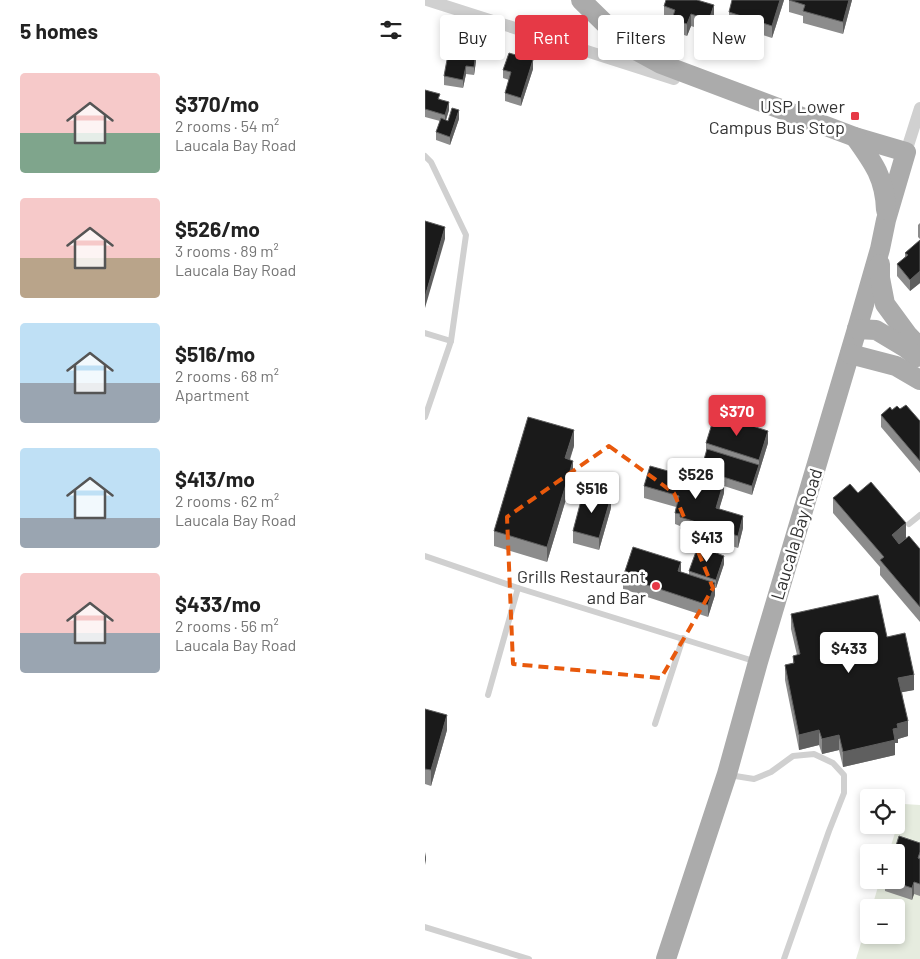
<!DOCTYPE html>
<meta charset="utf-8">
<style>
:root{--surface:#fff;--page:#f6f6f6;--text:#222;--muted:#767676;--accent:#e63946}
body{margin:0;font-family:Barlow,sans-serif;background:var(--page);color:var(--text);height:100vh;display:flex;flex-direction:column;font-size:19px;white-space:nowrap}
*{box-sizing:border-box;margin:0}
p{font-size:16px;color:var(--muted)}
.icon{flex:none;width:28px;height:28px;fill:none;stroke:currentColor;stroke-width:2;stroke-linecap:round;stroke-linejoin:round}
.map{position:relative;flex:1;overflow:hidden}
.side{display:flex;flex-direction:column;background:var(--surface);width:425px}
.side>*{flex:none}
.hud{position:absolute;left:15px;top:15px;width:405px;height:45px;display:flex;gap:10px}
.tools{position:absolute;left:435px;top:789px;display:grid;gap:10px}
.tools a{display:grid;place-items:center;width:45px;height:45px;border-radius:5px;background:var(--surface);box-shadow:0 2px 8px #0003;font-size:25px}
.price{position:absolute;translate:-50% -42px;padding:0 11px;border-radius:5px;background:#fff;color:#222;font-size:16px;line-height:32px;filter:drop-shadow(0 1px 2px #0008)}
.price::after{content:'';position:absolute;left:50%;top:30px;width:15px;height:11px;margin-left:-8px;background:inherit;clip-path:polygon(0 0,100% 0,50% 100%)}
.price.selected{background:var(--accent);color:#fff}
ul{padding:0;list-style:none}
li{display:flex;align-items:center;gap:15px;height:125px;padding:0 20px}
li span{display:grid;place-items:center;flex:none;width:140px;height:100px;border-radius:5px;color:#555}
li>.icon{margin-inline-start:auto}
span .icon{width:60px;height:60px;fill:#fffc;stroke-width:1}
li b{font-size:21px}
h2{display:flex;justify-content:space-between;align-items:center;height:60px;padding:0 20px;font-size:21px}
.tag{padding:0 18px;border-radius:5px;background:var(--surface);box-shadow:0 2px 8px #0003;font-size:18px;line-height:45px}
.tag.selected{background:var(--accent);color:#fff}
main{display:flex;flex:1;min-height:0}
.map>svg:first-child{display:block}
.green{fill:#e6ecdf}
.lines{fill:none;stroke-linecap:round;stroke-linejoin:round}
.lane{stroke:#d0d0d0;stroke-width:6}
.street{stroke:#d0d0d0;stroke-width:12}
.primary{stroke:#ababab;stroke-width:20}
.wall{fill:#8c8c8c}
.shaded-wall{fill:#5f5f5f}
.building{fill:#1a1a1a;stroke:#5f5f5f}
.marked{fill:none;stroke:#e8590c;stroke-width:4;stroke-dasharray:10 6;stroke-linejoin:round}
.poi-dot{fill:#e63946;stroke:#fff;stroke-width:2}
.labels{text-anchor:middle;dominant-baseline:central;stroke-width:5;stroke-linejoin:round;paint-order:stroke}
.poi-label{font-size:18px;fill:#333;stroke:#fff;text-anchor:end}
.street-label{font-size:18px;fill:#333;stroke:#fff}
</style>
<main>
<section class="side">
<h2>5 homes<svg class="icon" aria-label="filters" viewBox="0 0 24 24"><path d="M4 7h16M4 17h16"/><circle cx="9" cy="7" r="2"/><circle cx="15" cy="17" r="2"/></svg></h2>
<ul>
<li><span style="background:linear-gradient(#f6c9c9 60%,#7fa58c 0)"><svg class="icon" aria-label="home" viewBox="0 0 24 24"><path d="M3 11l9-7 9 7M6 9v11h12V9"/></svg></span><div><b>$370/mo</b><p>2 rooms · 54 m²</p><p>Laucala Bay Road</p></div></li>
<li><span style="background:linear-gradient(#f6c9c9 60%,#b9a48a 0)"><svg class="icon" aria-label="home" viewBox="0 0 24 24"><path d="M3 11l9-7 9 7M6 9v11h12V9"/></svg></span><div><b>$526/mo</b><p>3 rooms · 89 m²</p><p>Laucala Bay Road</p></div></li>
<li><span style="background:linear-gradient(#bfe0f5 60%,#9aa5b1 0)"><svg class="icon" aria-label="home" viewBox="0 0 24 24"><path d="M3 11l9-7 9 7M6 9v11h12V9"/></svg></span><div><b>$516/mo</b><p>2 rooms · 68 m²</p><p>Apartment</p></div></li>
<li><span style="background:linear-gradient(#bfe0f5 70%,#9aa5b1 0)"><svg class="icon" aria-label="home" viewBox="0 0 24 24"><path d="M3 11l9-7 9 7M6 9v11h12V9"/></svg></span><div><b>$413/mo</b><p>2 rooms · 62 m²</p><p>Laucala Bay Road</p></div></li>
<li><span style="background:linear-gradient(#f6c9c9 60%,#9aa5b1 0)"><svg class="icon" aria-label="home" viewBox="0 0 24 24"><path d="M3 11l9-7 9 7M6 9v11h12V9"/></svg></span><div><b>$433/mo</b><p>2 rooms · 56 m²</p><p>Laucala Bay Road</p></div></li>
</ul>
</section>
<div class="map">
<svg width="495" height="959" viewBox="0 0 495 959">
<rect width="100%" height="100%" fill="#fff"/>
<path class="green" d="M479 804 495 805V959H431L444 917V935H471V908L447 907 455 880H471V852H464Z"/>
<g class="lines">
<g class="lane">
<path d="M0 156 6 162 41 235 26 341 0 417"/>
<path d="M0 333 26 341"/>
<path d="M484 524 495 515"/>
<path d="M0 556 93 588 332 662"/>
<path d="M63 695 93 588"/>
<path d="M230 724 258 638"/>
<path d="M304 775 329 779 346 772 368 756 389 754 408 763 419 775V793L404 831 359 959"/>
<path d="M0 927 104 959"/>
</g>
<g class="street">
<path d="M2 0 249 79"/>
<path d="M475 151 481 152 495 108"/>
</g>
<g class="primary">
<path d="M156 0 203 46 236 64 430 137 481 152 461 220 455 249 432 329 333 662 302 774 241 959"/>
<path d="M430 137C448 162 460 178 461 210"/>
<path d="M455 264V278L460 304 482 334 495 348"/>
<path d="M432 329 451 330 481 348 492 357"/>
<path d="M425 354 471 366 495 380"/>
</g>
</g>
<g class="wall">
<path d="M359 0 347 38 304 24V12Z"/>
<path d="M364 0H427L418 34 378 23V16L364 12Z"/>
<path d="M239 6 289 17 284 32 266 26 262 36 247 31V20L239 18Z"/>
<path d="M45 50V52L51 61 49 75 41 74 38 88 19 85V76Z"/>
<path d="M108 69 96 106 80 101V93L84 80 78 78V70Z"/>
<path d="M0 90 15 99 24 110 21 120 23 121 34 119 25 145 11 140V132L15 121 0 117Z"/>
<path d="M495 223V239L493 237V225Z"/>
<path d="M495 240V283L485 291 472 276V264L480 257V253Z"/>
<path d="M467 410 495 421V473L456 427V415Z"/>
<path d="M281 443H343L327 495 299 486V493L294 509 318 528 313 548 290 541V537L285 535 284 538 255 529V526L250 524V513L251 507 219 498V486L261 482 277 486 279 479 276 478V470L281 454Z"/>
<path d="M149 446 145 460 148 476 122 562 69 546V531Z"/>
<path d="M433 493 481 538 474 544 495 549V622L455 575V567L408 513V498Z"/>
<path d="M186 508 174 550 148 543V531Z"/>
<path d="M299 564 291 588H290V595L283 617 198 589V577L256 572 264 575V571Z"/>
<path d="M366 614 462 637 489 690 477 692 483 736 473 739V743H470V755L418 767 414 750 397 754 394 745 374 750 360 680V665L368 663V656L372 655 366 629Z"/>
<path d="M0 709 22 730 6 786 0 784Z"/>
<path d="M495 852V896L489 894 487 900 460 891V880H471Z"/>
</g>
<g class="shaded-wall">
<path d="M355 0H359L347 38V26Z"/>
<path d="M424 0H427L418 34V22Z"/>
<path d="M289 5V17L284 32V20Z"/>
<path d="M266 14V26L262 36V24Z"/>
<path d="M51 53V61L49 75V67Z"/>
<path d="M108 60V69L96 106V98Z"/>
<path d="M41 66V74L38 88V80Z"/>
<path d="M24 102V110L20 123V115Z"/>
<path d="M34 110V119L25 145V137Z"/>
<path d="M20 227V239L0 308V297Z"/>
<path d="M495 271V283L485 291V280Z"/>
<path d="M149 430V446L140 473V458Z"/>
<path d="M343 431V443L327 495V486L334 465V460Z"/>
<path d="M148 461V476L122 562V547Z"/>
<path d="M299 481V493L291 520V508Z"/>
<path d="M186 497V508L174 550V538Z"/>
<path d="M318 516V528L313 548V536Z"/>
<path d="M285 523V535L284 538V526Z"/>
<path d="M481 523V538L467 550V535Z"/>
<path d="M299 556V564L291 588V580Z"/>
<path d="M256 562V574L253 571Z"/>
<path d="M290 583V595L283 617V605Z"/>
<path d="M489 675V690L473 693V678Z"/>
<path d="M22 715V730L6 786V770Z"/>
<path d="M483 721V736L473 739V743H470V755L418 767V752L468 729 472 724Z"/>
<path d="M394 730V745L374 750V735Z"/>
<path d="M414 735V750L397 754V739Z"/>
<path d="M1 852V860L0 865V857Z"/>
<path d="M489 882V894L487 900V888Z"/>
</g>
<g class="building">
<path d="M241 0H272L289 5 284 20 266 14 262 24 247 19 250 10 239 6Z"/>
<path d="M307 0H355L347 26 304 12Z"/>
<path d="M364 0H424L418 22 378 11 380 5Z"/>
<path d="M26 38 45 42 43 52 51 53 49 67 41 66 38 80 19 76Z"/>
<path d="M84 53 108 60 96 98 80 93 86 72 78 70Z"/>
<path d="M0 90 15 94 13 99 24 102 20 115 0 109Z"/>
<path d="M27 108 34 110 25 137 11 132 16 118 23 121Z"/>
<path d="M0 221 20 227 0 297Z"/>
<path d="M495 240V271L485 280 472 264 483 255 480 253Z"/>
<path d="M481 405 495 421V461L456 415 465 407 467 410 472 406 475 409Z"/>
<path d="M290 414 343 431 334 460 281 443Z"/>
<path d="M103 417 149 430 140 458 148 461 122 547 69 531Z"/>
<path d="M282 449 334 465 327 486 276 470Z"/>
<path d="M225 466 261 476 259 482 265 483V480L272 482V485L277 486 279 479 284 481 285 477 299 481 291 508 318 516 313 536 290 529 291 525 285 523 284 526 255 517V514L250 513 254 496 219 486Z"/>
<path d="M446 482 481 523 467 535 474 544 484 536 495 549V607L455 560 459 557 408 498 425 484 433 493Z"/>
<path d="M159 489 186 497 174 538 148 531Z"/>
<path d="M273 546 299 556 291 580 264 571Z"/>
<path d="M208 547 256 562 253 571 290 583 283 605 198 577Z"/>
<path d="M453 595 462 637 480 633 489 675 473 678 483 721 472 724 473 728 468 729 470 740 418 752 414 735 397 739 394 730 374 735 360 665 369 663 368 656 375 654 366 614Z"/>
<path d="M0 709 22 715 6 770 0 769Z"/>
<path d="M474 836 495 843V852L493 858 495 859V884L489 882 487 888 463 880H471V852H469Z"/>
</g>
<path class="marked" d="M184 446 249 493 288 588 236 678 88 664 82 517Z"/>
<g class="poi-dot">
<rect x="425" y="111" width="10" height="10" rx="2.5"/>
<circle cx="231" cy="586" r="5"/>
</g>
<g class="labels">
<g class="poi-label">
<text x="420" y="106">USP Lower<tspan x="420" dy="21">Campus Bus Stop</tspan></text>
<text x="221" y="576">Grills Restaurant<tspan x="221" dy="21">and Bar</tspan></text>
</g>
<g class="street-label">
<text transform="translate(371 534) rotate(-73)">Laucala Bay Road</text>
</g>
</g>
</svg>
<div class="tools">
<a><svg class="icon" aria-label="locate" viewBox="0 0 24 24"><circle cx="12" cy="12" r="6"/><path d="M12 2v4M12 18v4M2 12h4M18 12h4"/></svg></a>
<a>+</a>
<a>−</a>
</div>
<b class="price selected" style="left:312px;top:437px">$370</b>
<b class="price" style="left:271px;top:500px">$526</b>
<b class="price" style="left:167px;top:514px">$516</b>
<b class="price" style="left:282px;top:563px">$413</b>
<b class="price" style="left:424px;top:674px">$433</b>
<div class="hud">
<a class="tag">Buy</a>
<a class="tag selected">Rent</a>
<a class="tag">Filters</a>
<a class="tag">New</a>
</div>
</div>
</main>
